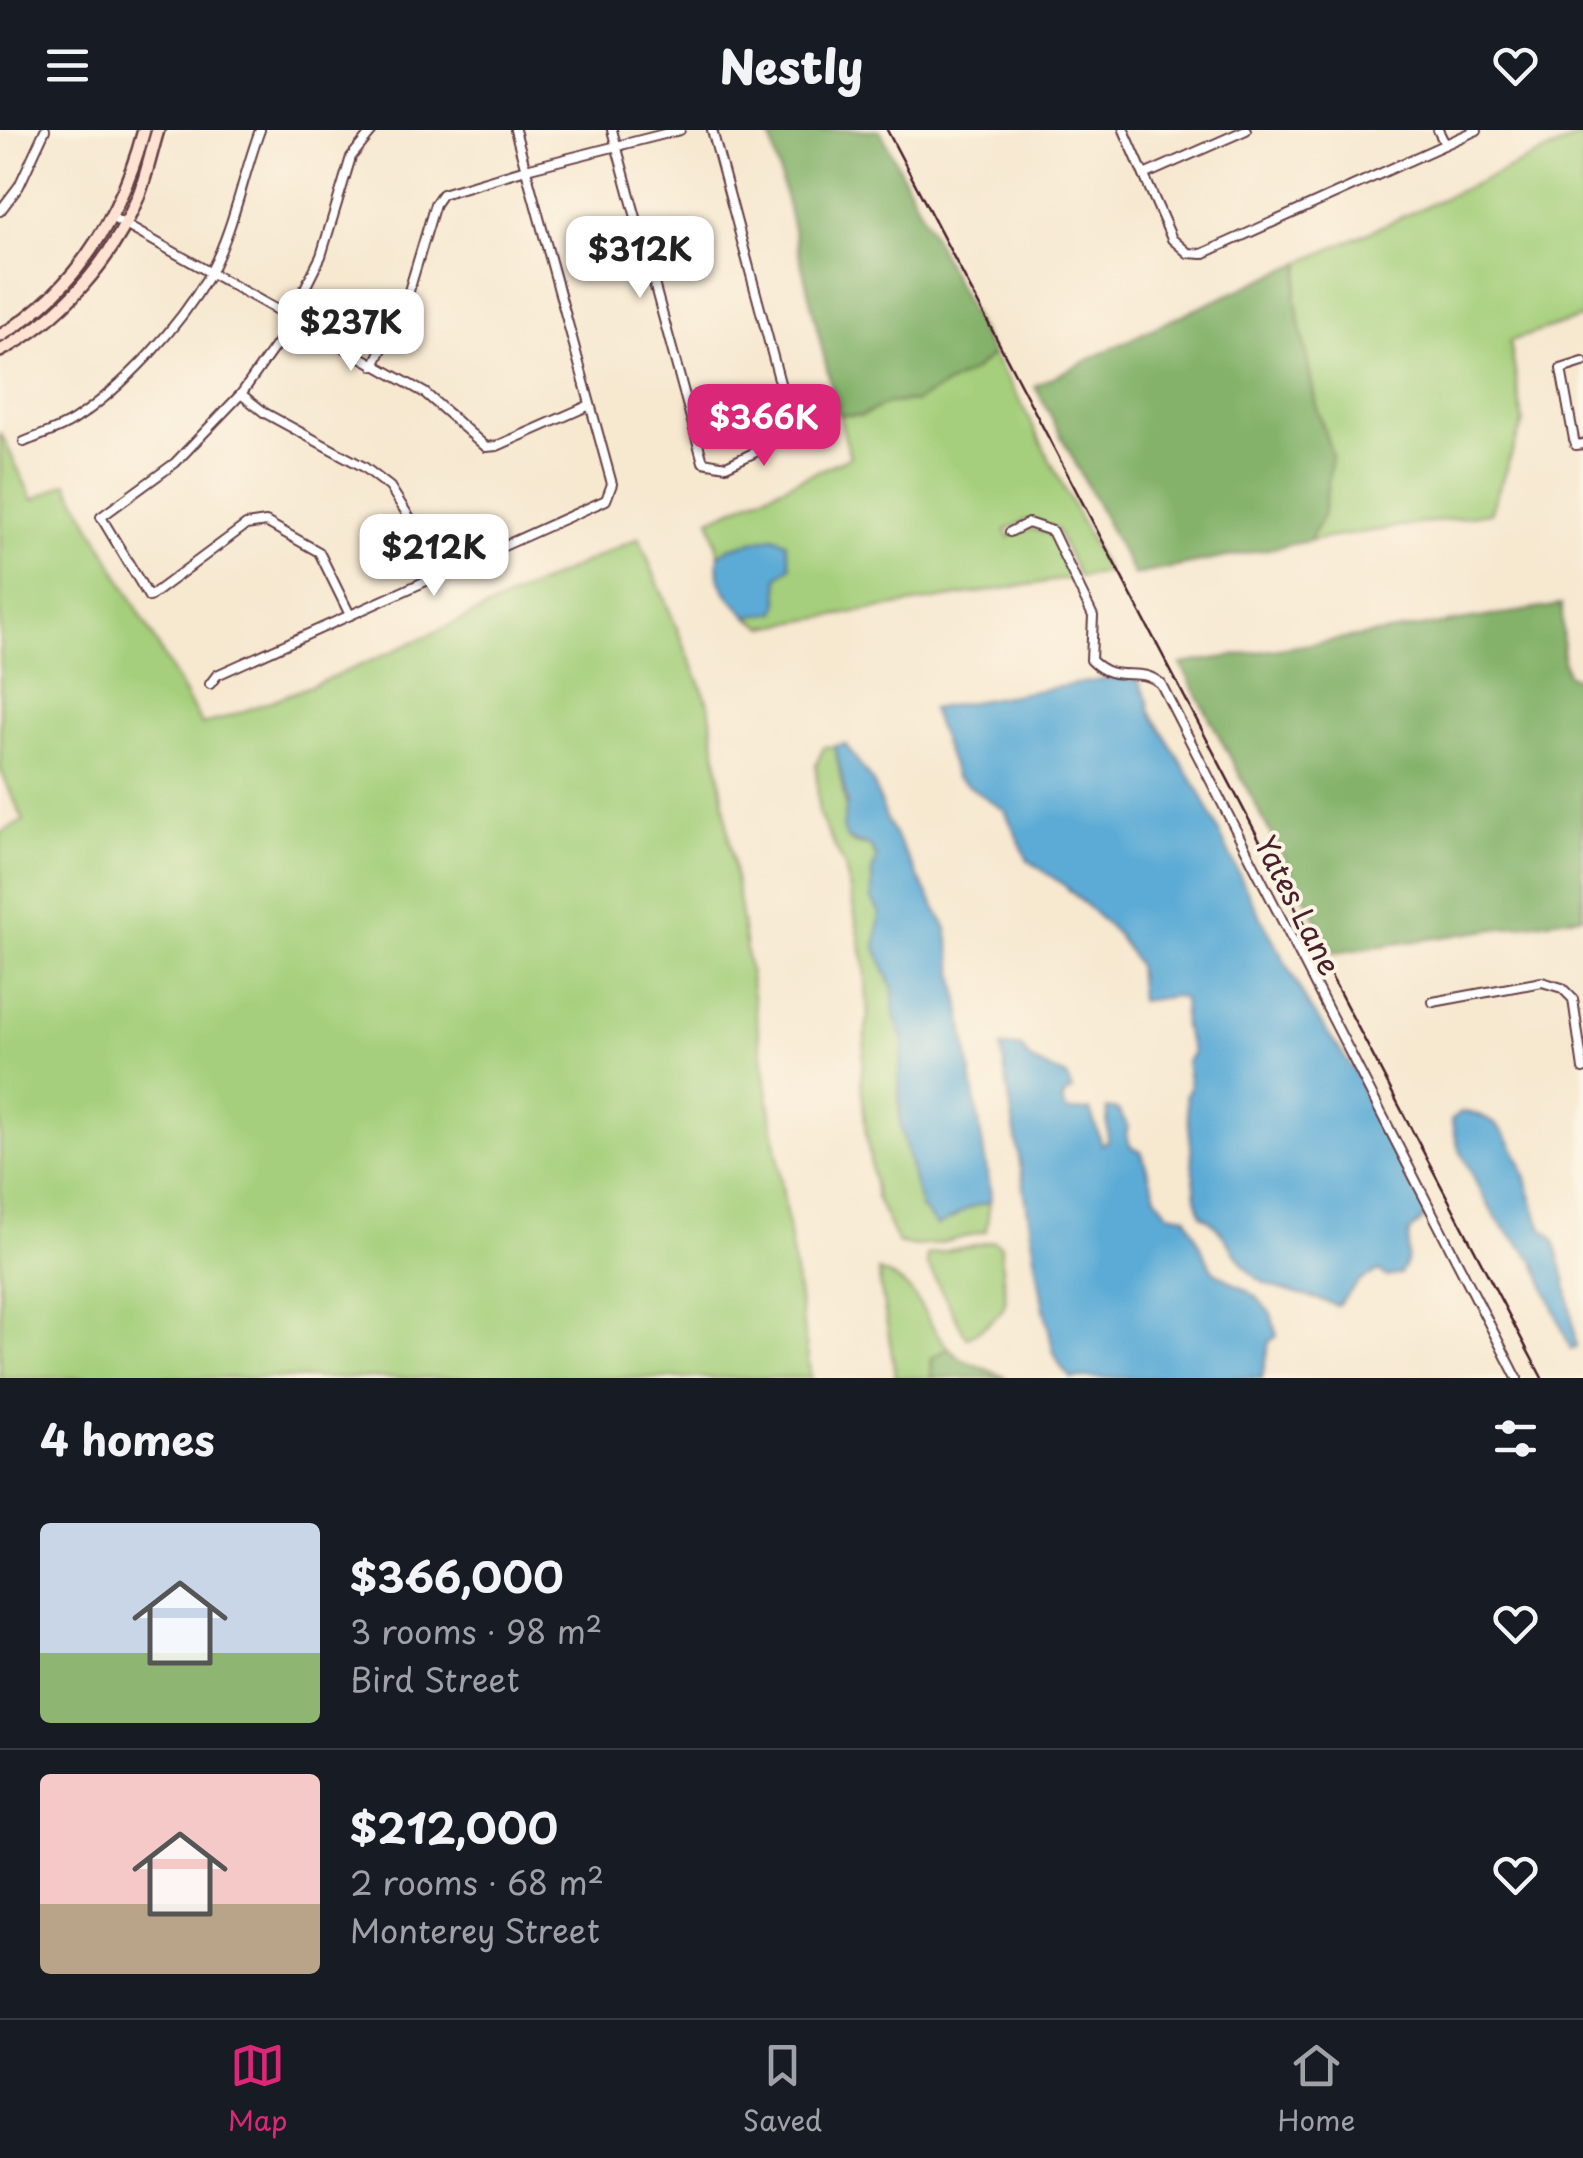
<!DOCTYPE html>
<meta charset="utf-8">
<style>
:root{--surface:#171b24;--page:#242831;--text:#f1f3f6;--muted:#9ea1a6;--line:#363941;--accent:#db2777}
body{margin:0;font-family:"Playpen Sans",sans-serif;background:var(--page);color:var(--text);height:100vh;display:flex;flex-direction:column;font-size:38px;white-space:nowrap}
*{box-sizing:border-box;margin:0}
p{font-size:32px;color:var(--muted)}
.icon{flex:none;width:55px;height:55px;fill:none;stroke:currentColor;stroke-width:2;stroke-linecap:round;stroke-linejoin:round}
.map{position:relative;height:1248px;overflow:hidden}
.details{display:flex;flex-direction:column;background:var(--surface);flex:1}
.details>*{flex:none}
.price{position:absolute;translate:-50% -85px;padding:0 22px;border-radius:20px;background:#fff;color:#222;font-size:32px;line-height:65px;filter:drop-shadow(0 2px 5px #0008)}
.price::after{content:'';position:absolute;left:50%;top:60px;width:30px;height:22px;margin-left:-15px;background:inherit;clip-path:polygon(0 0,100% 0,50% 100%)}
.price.current{background:var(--accent);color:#fff}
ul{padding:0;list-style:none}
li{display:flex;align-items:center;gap:30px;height:250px;padding:0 40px}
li+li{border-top:2px solid var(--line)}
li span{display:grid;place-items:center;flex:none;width:280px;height:200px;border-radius:10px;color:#555}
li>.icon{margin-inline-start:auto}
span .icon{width:120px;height:120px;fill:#fffc;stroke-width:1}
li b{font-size:42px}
h2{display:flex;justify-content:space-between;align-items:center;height:120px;padding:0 40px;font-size:42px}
header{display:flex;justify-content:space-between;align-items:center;height:130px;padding:0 40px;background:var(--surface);font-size:45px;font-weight:800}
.menu{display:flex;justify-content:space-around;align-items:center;height:140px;border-top:2px solid var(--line);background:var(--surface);font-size:28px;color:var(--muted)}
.menu a{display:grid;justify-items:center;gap:5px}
.menu .current{color:var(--accent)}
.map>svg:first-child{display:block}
.green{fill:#a5cf7b;stroke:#787753;stroke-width:2.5}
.forest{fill:#84b26b;stroke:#67684b;stroke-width:2.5}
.water{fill:#5cabd6;stroke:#536580;stroke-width:2.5}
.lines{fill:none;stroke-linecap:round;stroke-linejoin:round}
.minor-casing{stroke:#643d44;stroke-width:12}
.secondary-casing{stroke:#643d44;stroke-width:16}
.minor{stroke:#fff;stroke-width:8}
.secondary{stroke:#fee3d2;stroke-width:11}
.rail{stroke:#4a1f2b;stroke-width:2.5}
.labels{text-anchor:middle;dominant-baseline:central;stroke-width:8;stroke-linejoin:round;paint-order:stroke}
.street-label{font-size:30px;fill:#4a1f2b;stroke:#fcf5e5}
</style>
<header><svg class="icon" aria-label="menu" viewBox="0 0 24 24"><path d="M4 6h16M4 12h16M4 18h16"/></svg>Nestly<svg class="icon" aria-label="heart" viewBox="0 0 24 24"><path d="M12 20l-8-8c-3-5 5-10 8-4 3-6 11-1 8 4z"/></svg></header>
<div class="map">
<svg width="1583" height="1248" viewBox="0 0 1583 1248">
<rect width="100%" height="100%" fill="#fcf5e5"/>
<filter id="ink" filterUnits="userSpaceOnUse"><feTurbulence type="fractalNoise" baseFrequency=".01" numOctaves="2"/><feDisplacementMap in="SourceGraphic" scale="20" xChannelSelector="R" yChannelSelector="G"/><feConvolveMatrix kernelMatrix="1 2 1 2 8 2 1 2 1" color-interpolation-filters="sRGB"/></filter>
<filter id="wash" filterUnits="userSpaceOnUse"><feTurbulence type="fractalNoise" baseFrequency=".0048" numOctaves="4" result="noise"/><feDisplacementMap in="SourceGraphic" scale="40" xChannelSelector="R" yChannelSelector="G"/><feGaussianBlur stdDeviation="2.25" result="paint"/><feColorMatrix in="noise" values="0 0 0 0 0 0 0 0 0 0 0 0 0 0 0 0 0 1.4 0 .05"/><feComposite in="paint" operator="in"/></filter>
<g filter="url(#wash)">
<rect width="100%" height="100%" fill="#f7e8d0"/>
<g class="green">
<path d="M1583 5V187L1510 211 1523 292 1490 383 1309 411 1323 385 1332 326 1316 275 1295 167 1302 132Z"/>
<path d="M992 225 1018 267 1107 443 1079 447 1056 399 1027 390 1006 400 1009 407 1029 398 1050 404 1072 448 764 497 748 487 776 481 779 471 773 407 729 418 719 425 710 389 850 327 839 284 861 286 888 273 916 271 973 241Z"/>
<path d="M0 302 33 370 67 353 202 595C354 547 494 473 639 408L709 575 811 1248H0V703L24 691 0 639Z"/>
<path d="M835 616 852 713 870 716 877 728 872 742 873 770 880 783 876 817 893 859 894 885 905 912 899 946 900 994 921 1078 952 1089 963 1078 990 1072 986 1101C960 1108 924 1121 898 1113L876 1067 866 1004 861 949 868 884 865 834 845 737 819 685 816 635 824 617Z"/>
<path d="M994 1111 1001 1116C1000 1175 1025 1171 967 1208L927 1134V1125Z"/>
<path d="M878 1141C924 1156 918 1187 949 1218L932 1228 931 1248H896Z"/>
</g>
<g class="forest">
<path d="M769 0H880L992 225 973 241 916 271 888 273 861 286 838 284Z"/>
<path d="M1302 132 1295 167 1316 275 1332 326 1323 385 1309 411 1134 445 1035 256 1160 195Z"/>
<path d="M1562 475 1563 531 1567 544 1583 552V786L1334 823 1181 534Z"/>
<path d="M949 1218 961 1229 1007 1248H931L932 1228Z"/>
</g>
<g class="water">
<path d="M773 407 786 412 791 436 778 447 779 472 776 482 748 487C728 463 715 459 719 425L729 418Z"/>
<path d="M1111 548 1137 549 1148 571 1149 580 1201 664 1248 763 1310 878 1358 946 1372 980 1429 1084 1409 1102 1407 1131 1400 1144 1387 1147 1379 1141 1360 1151 1337 1176C1311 1164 1275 1164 1253 1145 1233 1128 1223 1094 1201 1085L1196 1067 1186 965 1190 957 1186 932 1193 923 1184 898 1183 869 1176 866 1140 871 1137 834 1117 804 1065 756 1028 730 1005 681 956 647 931 579Z"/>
<path d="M845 614 874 654 887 691 947 799 991 1066 990 1072C964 1077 959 1086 937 1096L921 1078 900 994 899 946 904 912 894 885 893 859 876 817 880 783 872 770V742L877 728 870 716 847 709 843 698 847 672 835 616Z"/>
<path d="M1001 917H1021L1031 931 1067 947 1072 961 1065 964 1062 972 1067 982 1090 980 1102 1014 1108 1011 1107 978 1118 980 1128 996 1126 1005 1131 1017 1141 1021 1156 1066 1168 1083 1186 1086 1213 1141 1256 1166 1271 1184 1277 1206 1269 1212 1262 1248H1071L1061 1237 1054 1223 1043 1174Z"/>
<path d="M1461 982C1518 983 1524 1052 1540 1093 1543 1101 1551 1103 1554 1111 1566 1145 1572 1182 1576 1218L1571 1220 1534 1130 1498 1091 1481 1063 1458 1015 1451 990Z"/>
</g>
</g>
<g filter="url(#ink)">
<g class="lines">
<g class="minor-casing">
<g id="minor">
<path d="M612 0 703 332 726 336 785 308 790 290 712 0"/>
<path d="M1124 0 1172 109 1188 123 1202 124 1477 0"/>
<path d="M1438 0 1445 14"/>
<path d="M1144 45 1246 0"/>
<path d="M0 81 19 56 45 0"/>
<path d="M113 88 425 263 486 317 497 316 590 275"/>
<path d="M1583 232 1561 239 1575 315 1583 314"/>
<path d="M374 236 409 161 435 74 442 64 526 39 680 0"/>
<path d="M241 264 265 283 364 337 390 357 409 387 438 447"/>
<path d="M24 312C40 305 59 300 74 290 124 257 179 197 209 145 234 99 242 48 260 0"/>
<path d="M1010 402 1028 393 1052 401 1093 486 1091 530C1116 556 1139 534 1161 554L1517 1248"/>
<path d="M350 485 319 422 266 392 246 395 149 467 101 387 175 333 241 264 278 212 321 126 351 27 373 0"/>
<path d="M210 554 217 545 606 370 612 354 515 0"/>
<path d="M1433 872 1542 852 1562 858 1573 869 1583 939"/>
</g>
</g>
<g class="secondary-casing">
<g id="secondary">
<path d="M0 206C78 159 121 86 144 0"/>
<path d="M0 221C61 189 112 131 138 67 147 45 151 22 158 0"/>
</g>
</g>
<use href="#minor" class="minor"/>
<use href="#secondary" class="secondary"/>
<path class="rail" d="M887 0 1542 1248"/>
</g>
</g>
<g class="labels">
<g class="street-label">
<text transform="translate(1299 775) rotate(63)">Yates Lane</text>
</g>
</g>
</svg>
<b class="price" style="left:640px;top:171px">$312K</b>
<b class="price" style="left:351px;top:244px">$237K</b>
<b class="price current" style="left:764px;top:339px">$366K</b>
<b class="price" style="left:434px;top:469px">$212K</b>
</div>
<section class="details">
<h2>4 homes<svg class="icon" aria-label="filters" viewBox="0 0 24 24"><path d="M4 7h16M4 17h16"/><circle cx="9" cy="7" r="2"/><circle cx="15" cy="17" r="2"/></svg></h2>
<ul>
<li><span style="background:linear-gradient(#c9d6e8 65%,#8fb573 0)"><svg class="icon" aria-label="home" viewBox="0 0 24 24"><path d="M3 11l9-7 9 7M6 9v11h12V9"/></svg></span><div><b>$366,000</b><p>3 rooms · 98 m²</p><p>Bird Street</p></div><svg class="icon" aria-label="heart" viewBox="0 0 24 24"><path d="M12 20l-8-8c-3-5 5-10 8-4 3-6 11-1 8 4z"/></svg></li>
<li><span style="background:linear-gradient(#f6c9c9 65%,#b9a48a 0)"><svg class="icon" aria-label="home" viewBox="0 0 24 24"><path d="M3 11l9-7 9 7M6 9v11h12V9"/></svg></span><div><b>$212,000</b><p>2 rooms · 68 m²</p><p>Monterey Street</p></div><svg class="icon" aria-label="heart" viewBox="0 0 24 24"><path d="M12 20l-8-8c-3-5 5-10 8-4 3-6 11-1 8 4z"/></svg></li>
</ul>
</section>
<nav class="menu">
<a class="current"><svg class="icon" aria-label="map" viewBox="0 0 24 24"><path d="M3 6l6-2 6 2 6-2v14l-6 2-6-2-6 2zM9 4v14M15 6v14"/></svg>Map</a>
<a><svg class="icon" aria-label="saved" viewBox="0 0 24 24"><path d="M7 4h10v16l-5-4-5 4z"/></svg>Saved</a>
<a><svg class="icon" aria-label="home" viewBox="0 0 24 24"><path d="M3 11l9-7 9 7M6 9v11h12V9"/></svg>Home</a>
</nav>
